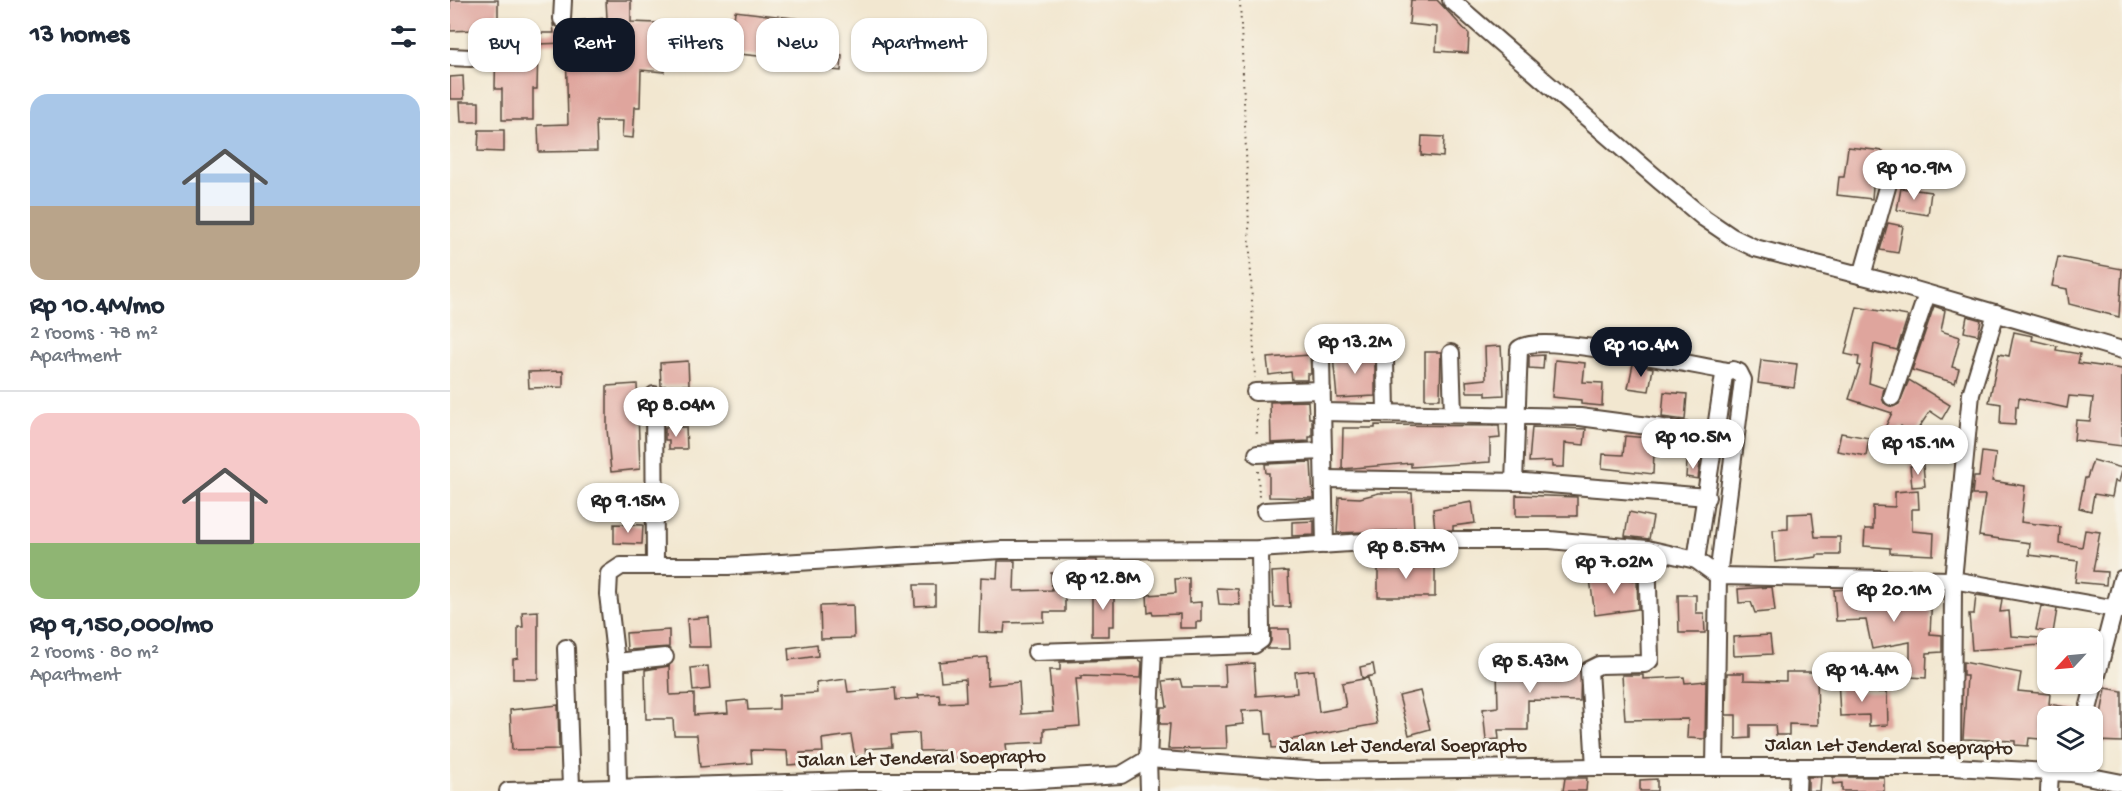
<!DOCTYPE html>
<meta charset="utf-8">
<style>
:root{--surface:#fff;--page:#f6f6f7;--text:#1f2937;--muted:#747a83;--line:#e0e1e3;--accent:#111827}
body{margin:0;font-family:"Gochi Hand",sans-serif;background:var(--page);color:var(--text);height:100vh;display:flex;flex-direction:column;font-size:22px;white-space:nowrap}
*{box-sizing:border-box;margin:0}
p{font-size:20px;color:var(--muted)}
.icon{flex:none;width:33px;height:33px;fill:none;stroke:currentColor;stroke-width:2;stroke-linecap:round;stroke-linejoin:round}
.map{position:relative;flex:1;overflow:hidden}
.side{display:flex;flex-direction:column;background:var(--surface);width:450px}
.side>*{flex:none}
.top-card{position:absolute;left:18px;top:18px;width:570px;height:54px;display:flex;gap:12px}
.needle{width:39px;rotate:244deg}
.controls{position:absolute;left:1587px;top:628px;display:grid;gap:12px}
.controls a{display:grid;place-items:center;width:66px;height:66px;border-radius:12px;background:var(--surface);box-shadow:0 2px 4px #0004;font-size:30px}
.price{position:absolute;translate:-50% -51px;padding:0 14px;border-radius:21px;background:#fff;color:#222;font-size:20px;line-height:39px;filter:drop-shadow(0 2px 3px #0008)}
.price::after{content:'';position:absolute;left:50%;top:36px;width:18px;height:14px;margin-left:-9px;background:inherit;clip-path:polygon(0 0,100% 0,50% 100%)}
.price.selected{background:var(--accent);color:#fff}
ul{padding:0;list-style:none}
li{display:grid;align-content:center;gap:12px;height:318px;padding:0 30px}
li+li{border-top:2px solid var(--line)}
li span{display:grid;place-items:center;height:186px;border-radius:18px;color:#555}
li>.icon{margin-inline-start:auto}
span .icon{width:108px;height:108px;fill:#fffc;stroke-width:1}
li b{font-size:26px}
h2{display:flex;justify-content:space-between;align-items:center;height:72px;padding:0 30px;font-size:26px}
.pill{padding:0 21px;border-radius:18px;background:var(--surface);box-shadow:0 2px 4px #0004;font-size:21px;line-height:54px}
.pill.selected{background:var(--accent);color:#fff}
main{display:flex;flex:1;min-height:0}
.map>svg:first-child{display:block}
.building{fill:#dfa59d}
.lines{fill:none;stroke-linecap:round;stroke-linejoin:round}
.minor-casing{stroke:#564639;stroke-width:20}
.path{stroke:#564639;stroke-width:2;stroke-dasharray:1.5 4.5;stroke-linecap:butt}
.minor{stroke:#fff;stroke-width:16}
.labels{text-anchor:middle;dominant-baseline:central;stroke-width:6;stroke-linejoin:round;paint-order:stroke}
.street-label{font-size:20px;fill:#3b2a1e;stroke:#f7f3e8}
</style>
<main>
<section class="side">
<h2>13 homes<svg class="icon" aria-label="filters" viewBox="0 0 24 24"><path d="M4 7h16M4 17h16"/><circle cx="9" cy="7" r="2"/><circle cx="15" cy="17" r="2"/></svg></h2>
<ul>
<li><span style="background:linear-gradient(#a9c7e8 60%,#b9a48a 0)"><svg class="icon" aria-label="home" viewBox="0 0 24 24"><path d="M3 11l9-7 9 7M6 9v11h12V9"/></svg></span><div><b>Rp 10.4M/mo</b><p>2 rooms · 78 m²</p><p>Apartment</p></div></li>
<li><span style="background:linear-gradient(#f6c9c9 70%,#8fb573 0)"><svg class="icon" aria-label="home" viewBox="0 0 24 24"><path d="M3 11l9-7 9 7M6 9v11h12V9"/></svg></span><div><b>Rp 9,150,000/mo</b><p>2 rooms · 80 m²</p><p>Apartment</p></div></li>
</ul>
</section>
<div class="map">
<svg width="1672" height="791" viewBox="0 0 1672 791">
<rect width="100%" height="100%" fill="#f7f3e8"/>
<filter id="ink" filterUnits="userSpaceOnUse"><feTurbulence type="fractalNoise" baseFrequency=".0167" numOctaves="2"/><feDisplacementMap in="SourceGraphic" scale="12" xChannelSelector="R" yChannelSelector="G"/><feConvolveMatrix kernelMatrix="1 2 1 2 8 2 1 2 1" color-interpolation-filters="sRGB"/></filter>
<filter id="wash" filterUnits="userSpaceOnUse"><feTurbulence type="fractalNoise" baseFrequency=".008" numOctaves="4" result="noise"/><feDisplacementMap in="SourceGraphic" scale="24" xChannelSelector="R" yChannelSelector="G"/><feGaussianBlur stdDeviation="1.35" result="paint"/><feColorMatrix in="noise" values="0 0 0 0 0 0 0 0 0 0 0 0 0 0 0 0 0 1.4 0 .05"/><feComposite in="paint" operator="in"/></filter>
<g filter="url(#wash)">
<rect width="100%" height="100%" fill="#f2e7d0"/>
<g id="blocks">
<g class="building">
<path d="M0 0H48V29L0 31Z"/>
<path d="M156 0H181V22L260 25 283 29 285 11 351 19 348 50 392 55 391 71 318 63V57L259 51 216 50 214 72 191 70 190 107H185L183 138 172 137 173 121H146L147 151 89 152 88 125 118 124 116 43 88 44 87 89H83V120H52V89H45L46 33H104L103 24 112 29 117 28 122 21 157 18Z"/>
<path d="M961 0H987L1019 34 1018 53 986 51 987 27 959 24Z"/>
<path d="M13 76 14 99H0V77Z"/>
<path d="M10 102H29V122H11Z"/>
<path d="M29 130H54V152L28 151Z"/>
<path d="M972 136 994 137 993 157 971 155Z"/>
<path d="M1398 147 1433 151 1430 173H1424L1422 199 1387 195 1389 177H1394Z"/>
<path d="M1451 188 1481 192 1478 215 1447 210Z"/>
<path d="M1438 223 1453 226 1448 253 1430 250Z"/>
<path d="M1608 257 1672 269 1669 317 1619 304 1617 289 1602 286Z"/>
<path d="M1484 306 1495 310 1491 331 1510 337 1502 367 1509 369 1505 383 1462 370Z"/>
<path d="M1407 307 1458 316 1447 350 1424 344 1419 383 1434 388 1432 398 1434 403 1443 407 1449 404 1459 380 1500 405 1492 419 1480 411 1464 435 1451 426 1444 440 1432 434 1442 413 1399 399 1410 366 1408 365 1409 357 1395 354Z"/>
<path d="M1517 316 1531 320 1528 335 1514 332Z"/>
<path d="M1564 332 1583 336 1582 340 1607 346 1606 350 1630 354 1628 363 1672 369V446L1624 440 1626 420 1640 421 1643 398 1619 396 1617 408 1569 398 1568 407 1566 406 1565 425 1550 424 1551 404 1539 402 1549 354 1559 356Z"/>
<path d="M1051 346 1054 395 1036 396V392H1017L1016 381 1036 379 1035 347Z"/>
<path d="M975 352H991L990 399H975Z"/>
<path d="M909 353H925V396L887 398 883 356Z"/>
<path d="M860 355 861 374H857V380H842L841 372 819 375 817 358Z"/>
<path d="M1094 355 1093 369 1079 368V356Z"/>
<path d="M1105 360 1135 363 1133 382 1153 383 1152 406 1131 404V400L1102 397Z"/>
<path d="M1311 360 1347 364 1344 388 1308 383Z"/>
<path d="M238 361 239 385 211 386 210 363Z"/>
<path d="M1183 364 1203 368 1199 391 1178 388Z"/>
<path d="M113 371V387L79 388 78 372Z"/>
<path d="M187 384 190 469 161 472 157 429V386Z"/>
<path d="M1214 392 1237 394 1235 420 1212 417Z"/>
<path d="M858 401 859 418H862V437H859V441L821 443 820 402Z"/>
<path d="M925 425 1049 426 1050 438 1040 439V462L961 467V463L892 469 893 428H925Z"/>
<path d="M215 427H236L237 449H219V440H215Z"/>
<path d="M1082 427 1136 429 1134 445 1115 443 1114 467H1102V461L1079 462Z"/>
<path d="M1391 433 1419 438 1416 456 1387 451Z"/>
<path d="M1175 436 1233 441 1232 454 1204 453 1203 474 1152 468 1153 454 1173 455Z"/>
<path d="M1532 452 1546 454 1542 481 1575 486 1571 522 1610 527 1609 543 1632 547 1635 530 1650 532 1643 571 1657 572 1656 585 1625 582 1628 561 1579 555 1580 543 1529 536 1535 495H1522L1524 477H1529Z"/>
<path d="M1643 460 1672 468V471L1669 482 1665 481 1662 497 1644 494 1641 511 1629 508 1635 478H1637Z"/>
<path d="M861 462 863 498 819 497V473H816L815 464Z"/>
<path d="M1237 462 1250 463 1248 479 1236 477Z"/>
<path d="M1473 465 1475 486 1462 487 1460 466Z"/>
<path d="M1468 490 1469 509H1462V531L1484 533 1483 555 1440 553V548L1414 546 1415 529H1423V506L1445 507V492Z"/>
<path d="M929 493H962L964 530 887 533 889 497 910 498Z"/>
<path d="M1066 495 1127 497V516H1066Z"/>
<path d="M1022 502 1025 523 1003 526V530H985L983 509Z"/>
<path d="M1179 512 1203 517 1199 539 1175 536Z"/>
<path d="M1362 513 1365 537H1390V555H1367V557L1325 562 1323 530 1338 529V514Z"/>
<path d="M864 521V535L842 536V522Z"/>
<path d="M164 524 193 525 192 544 164 543Z"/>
<rect x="629" y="560" width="18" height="11"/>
<path d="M548 561H565L564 591 602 590 601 573 615 572V612H594V622L555 623 554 633 529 632 531 577 547 578Z"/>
<rect x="928" y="563" width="57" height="34"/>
<path d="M838 571 840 607H824L822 572Z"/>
<path d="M1160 576 1187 581 1188 609 1145 615 1140 579Z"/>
<path d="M739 578V603L751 602V622H746V628H730V614L703 615 702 612 698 613 697 595 726 593 725 579Z"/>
<path d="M464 585H485V605L465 606Z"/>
<path d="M1322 587 1325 611 1305 613 1301 602 1289 603 1288 589Z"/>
<path d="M642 588H664V626H659V636H642Z"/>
<path d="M767 588 788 589 790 605 769 604Z"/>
<path d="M1402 589 1403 600 1443 592V589L1456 590V593L1482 594 1480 634 1492 635V652L1477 653 1476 678 1460 677V642L1422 649 1416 620 1386 621 1384 590Z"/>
<path d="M1228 595H1246V613H1254L1255 633H1229Z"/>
<path d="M1526 595 1552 599 1550 612 1559 611 1561 636 1592 638V645L1522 650 1519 614H1524Z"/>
<path d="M403 605 404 638 371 639 370 606Z"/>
<path d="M1591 606 1607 609 1603 633 1586 630Z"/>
<path d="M88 611V679H63V659L68 658V627H73L72 612Z"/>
<path d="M259 617 261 647H239L237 619Z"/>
<path d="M821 629H839L840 649H817L821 641Z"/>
<path d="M219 630V647L177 650 176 633Z"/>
<path d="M1320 635 1322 654 1284 656 1283 637Z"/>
<path d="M367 644 368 656 339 660 338 648Z"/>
<path d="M537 657 538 685 569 682 571 714 603 712 599 670H610V662L688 659 692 662 691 678 631 676V679H626L630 726 594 729V742L556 744 557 753 501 759 500 750 470 751 469 733 441 735 442 747 415 749 416 755 405 757 401 735 372 739 373 752 350 753 351 764 338 765 337 751 301 750 302 763 250 767 247 735H224L223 719H196L195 670 219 666 220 695 244 694V715L278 713 277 702 297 700 298 710 329 709V695L367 693 366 683 396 679 398 692 445 688 446 700 469 698 468 695 489 694 490 703 516 702 515 679 491 681 489 662Z"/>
<path d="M1091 661 1131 662 1130 701 1078 700V730H1048L1049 739 1036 740 1033 709 1048 707 1047 671 1091 670Z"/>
<path d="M1513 662 1571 673 1568 691 1600 694 1599 704 1627 709 1626 717H1598V729H1591L1590 739 1579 738 1578 746 1565 745V741L1513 739 1517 676H1513Z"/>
<path d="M804 663 806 696 847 693 845 672 864 670 869 712 896 707 892 683 918 678 927 724 833 741V747L822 748 821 734H816L814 710 792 711 793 724 776 726 777 748 718 749 720 724H710L711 707H717L713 681 730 679 732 687H776L775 665Z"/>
<path d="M923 664 925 675 912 678 910 667Z"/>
<path d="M258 666 260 689 243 691 241 668Z"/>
<path d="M1336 672H1367L1368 725 1339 724V735H1326L1325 725H1300V738L1286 739V715H1276L1277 673H1294V680L1336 681Z"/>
<path d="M1172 675H1193V679L1234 677 1235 683 1256 681 1255 739 1237 738 1238 719 1175 720Z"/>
<path d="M1407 677 1408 693 1437 692 1438 725 1419 726V715L1390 716 1388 678Z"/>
<path d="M1656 688 1672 691V742L1646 741Z"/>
<path d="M970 691 980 729 959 735 949 696Z"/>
<path d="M108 705 109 749 62 750 60 710Z"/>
<path d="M1358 777H1371L1370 791H1358Z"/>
<path d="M1383 777H1434V791H1392V783L1383 784Z"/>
<path d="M1115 778H1137L1136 791H1113Z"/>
<path d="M1207 779V791H1190V780Z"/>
</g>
</g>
</g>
<g filter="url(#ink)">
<use href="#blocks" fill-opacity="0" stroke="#564639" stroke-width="1.5"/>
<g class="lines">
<g class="minor-casing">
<g id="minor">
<path d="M1001 0 1211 182 1254 218 1282 237 1305 248 1448 285 1672 350"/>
<path d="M112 19 113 0"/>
<path d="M0 57 21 58"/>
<path d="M1412 276 1441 173"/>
<path d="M1001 353 1003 414"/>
<path d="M871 360 875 545"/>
<path d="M935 360 936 413"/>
<path d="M805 392 872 390"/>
<path d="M204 395 205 566"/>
<path d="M1442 397 1477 294"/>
<path d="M872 412 1130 417 1266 435"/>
<path d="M807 454 873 451"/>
<path d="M874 479 1075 482 1257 497"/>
<path d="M1064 482 1069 349C1085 331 1247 366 1278 371"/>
<path d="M815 511 874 508"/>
<path d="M1246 560 1274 375 1283 370 1289 372 1293 380 1268 576"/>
<path d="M116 648 121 787"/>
<path d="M586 652 804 645 811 640V633L810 549"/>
<path d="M166 662 215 657"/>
<path d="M1636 717 1672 579"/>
<path d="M1145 767 1139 670 1149 665 1195 664 1200 660 1197 549"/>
<path d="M1265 767 1268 576 1503 580 1672 610"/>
<path d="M1502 767 1503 580 1521 394 1546 313"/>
<path d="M168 786 166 662 158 594 159 574 171 566H278L552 550 810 549 945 540H1100L1197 549 1246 560 1268 576"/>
<path d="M58 791 405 781H571L671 775 698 759 869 771 1145 767H1502L1621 773 1672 783"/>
<path d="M699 791 698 759 703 650"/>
<path d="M1347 791 1348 767"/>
<path d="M1599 791 1600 772"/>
</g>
</g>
<g class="path">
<path d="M790 0 805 378"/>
<path d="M806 408 807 438"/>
<path d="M808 471 809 498"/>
</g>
<use href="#minor" class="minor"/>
</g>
</g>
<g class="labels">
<g class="street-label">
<text x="953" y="747">Jalan Let Jenderal Soeprapto</text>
<text transform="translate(1439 748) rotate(1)">Jalan Let Jenderal Soeprapto</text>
<text transform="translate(472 760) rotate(-1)">Jalan Let Jenderal Soeprapto</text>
</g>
</g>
</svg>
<div class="controls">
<a><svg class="needle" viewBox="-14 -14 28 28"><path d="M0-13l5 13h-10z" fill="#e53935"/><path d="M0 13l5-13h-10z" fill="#747a83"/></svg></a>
<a><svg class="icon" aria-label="layers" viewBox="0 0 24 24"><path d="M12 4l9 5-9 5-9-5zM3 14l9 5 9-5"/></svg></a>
</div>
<b class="price" style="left:1464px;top:201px">Rp 10.9M</b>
<b class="price" style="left:905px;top:375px">Rp 13.2M</b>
<b class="price selected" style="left:1191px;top:378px">Rp 10.4M</b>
<b class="price" style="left:226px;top:438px">Rp 8.04M</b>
<b class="price" style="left:1243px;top:470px">Rp 10.5M</b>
<b class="price" style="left:1468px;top:476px">Rp 15.1M</b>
<b class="price" style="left:178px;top:534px">Rp 9.15M</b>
<b class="price" style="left:956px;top:580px">Rp 8.57M</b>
<b class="price" style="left:1164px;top:595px">Rp 7.02M</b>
<b class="price" style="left:653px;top:611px">Rp 12.8M</b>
<b class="price" style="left:1444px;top:623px">Rp 20.1M</b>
<b class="price" style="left:1080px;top:694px">Rp 5.43M</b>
<b class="price" style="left:1412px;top:703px">Rp 14.4M</b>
<div class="top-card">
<a class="pill">Buy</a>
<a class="pill selected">Rent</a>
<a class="pill">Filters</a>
<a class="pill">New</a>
<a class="pill">Apartment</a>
</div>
</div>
</main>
